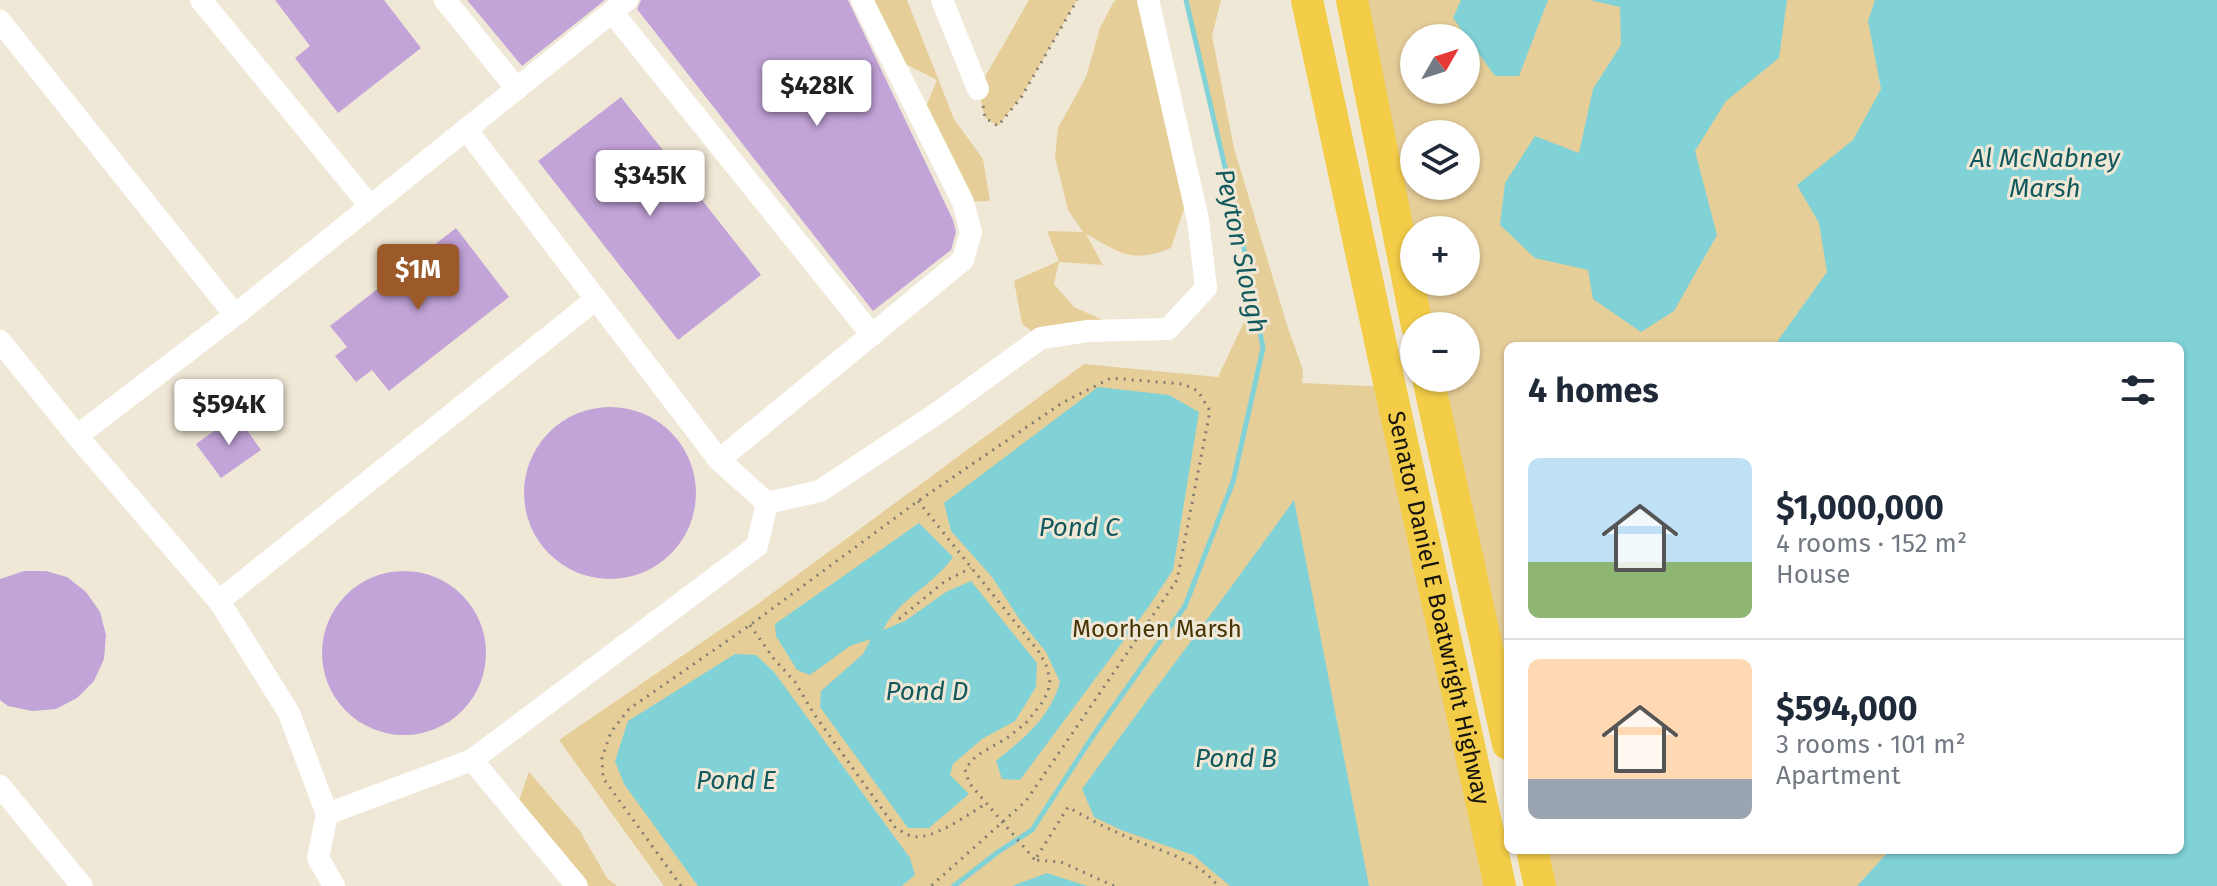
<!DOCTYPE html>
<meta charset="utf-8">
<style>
:root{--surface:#fff;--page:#f6f6f7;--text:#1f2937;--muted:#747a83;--line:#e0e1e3;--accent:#9c5929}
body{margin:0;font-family:"Fira Sans",sans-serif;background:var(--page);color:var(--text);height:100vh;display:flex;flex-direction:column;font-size:30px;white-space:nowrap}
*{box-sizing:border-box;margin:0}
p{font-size:26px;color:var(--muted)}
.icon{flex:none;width:44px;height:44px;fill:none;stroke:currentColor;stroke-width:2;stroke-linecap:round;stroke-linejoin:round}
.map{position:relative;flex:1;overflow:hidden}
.panel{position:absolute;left:1504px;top:342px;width:680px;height:512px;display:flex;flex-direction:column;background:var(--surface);border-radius:12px;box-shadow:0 2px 6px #0004}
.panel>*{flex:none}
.needle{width:52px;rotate:51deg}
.buttons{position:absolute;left:1400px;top:24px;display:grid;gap:16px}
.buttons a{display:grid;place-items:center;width:80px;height:80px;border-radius:50%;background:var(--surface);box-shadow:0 2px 6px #0004;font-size:40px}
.price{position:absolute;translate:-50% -68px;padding:0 18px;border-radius:8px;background:#fff;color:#222;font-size:26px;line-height:52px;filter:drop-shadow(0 2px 4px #0008)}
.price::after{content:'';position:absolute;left:50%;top:48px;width:24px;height:18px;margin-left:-12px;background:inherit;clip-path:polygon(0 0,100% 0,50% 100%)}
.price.active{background:var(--accent);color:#fff}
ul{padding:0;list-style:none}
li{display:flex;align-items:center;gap:24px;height:200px;padding:0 24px}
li+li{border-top:2px solid var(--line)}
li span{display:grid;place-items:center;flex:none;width:224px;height:160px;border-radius:12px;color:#555}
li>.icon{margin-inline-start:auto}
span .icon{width:96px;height:96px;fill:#fffc;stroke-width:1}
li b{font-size:34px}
h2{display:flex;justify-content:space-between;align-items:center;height:96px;padding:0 24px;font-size:34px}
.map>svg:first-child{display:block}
.green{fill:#e6ce99;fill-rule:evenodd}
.water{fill:#80d2d7}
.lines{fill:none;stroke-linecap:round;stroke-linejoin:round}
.stream{stroke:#80d2d7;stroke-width:5}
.building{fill:#c3a4d9}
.path{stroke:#827c71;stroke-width:3;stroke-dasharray:2 6;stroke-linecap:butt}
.minor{stroke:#fff;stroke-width:22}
.highway{stroke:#f3cd47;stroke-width:32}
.labels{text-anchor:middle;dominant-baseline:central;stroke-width:6;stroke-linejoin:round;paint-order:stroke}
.street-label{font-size:24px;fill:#16130d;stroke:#f0e8d7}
.park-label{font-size:24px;fill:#463403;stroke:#f0e8d7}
.water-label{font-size:26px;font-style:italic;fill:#12595d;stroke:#f0e8d7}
</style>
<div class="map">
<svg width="2217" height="886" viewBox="0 0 2217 886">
<rect width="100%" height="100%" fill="#f0e8d7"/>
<g class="green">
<path d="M862 0H907L954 119 983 159 990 201 963 202 921 119 937 80 890 56Z"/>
<path d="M1029 0H1077L1022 96 998 126 985 118 978 89Z"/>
<path d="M1116 0H1145L1191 188 1171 248C1132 264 1120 253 1086 234L1103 265 1059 262 1054 284 1074 307 1125 330 1041 338 1022 324 1014 281 1059 261 1047 231 1083 232 1068 210 1055 157 1058 128 1086 77 1100 28 1113 3Z"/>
<path d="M1186 0H1221L1212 36 1234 148 1287 325 1303 370 1302 383 1390 387 1500 886H664L559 740 755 606 1084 364 1218 377 1244 322 1245 253Z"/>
<path d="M1352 0H2217V886H1540L1532 850H2180V346H1508V744L1428 378H1466V326H1417ZM1414 38H1466V90H1414ZM1414 134H1466V186H1414ZM1414 230H1466V282H1414Z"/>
<path d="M529 772 580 831 607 878 617 886H577L515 812Z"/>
</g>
<g class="water">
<path d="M1461 0H1548L1519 76H1495L1453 18Z"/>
<path d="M1590 0H1787L1779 58 1726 101 1695 151 1717 235 1674 311 1641 332 1593 299 1588 270 1535 258 1500 225 1505 183 1535 136 1579 153 1593 89 1621 45 1620 7Z"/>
<path d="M1875 0H2217V886H1857L1890 850H2180V346H1776L1779 339 1827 272 1819 223 1797 185 1853 140 1881 89 1868 21Z"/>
<path d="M1098 387 1169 395 1199 412 1173 570 1147 609 1020 780 1002 779 996 761C1025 737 1049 719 1060 682L1046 652 1020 620 992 577 951 531 944 503Z"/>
<path d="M1294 500 1369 886H1230L1193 855 1121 830 1094 817 1082 789C1152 692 1225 597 1294 500Z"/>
<path d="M919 523 953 557C933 586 899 598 883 630L905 621 946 592 971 581 1037 663 1036 687 1015 721 982 739 953 764 950 775 969 794 929 828H908L820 707 821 691 863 654 871 639 850 646 810 675 797 670 776 636 775 624Z"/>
<path d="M735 654 756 655 774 672 910 858 915 875 902 886H698L624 784 615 761 628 721Z"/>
<path d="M1047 873 1087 886H1012Z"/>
</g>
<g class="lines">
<path class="stream" d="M954 886 998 852 1032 830 1093 736 1185 606 1233 482 1263 348 1245 253 1186 0"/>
</g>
<g class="building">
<path d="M275 0H384L421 48 338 113 295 58 310 46Z"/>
<path d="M467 0H605L522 66Z"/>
<path d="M641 0H848L953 220 956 232 951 250 873 311 637 9Z"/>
<path d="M621 97 761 275 678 340 538 161Z"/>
<path d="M456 228 509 297 389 391 372 370 356 382 335 356 347 347 330 326Z"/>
<circle cx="610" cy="493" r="86"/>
<path d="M236 415 261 450 221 478 196 444Z"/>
<path d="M24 571H46L67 577 86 592 100 612 106 635 104 659 94 681 77 698 56 709 32 711 8 706 0 700V579Z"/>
<circle cx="404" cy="653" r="82"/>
</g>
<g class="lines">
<g class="path">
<path d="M983 106 985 118 998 126 1022 96 1077 0"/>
<path d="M918 501 1039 652 1046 665 1050 680 1048 692 1041 704 1026 723 1007 738 976 756 965 769 969 783 1035 860"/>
<path d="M899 619 945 581 971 568"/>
<path d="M750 625 774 659 795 682 814 714 895 827C900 830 906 835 912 836 931 842 970 813 987 803"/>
<path d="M681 886 603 778 602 758 611 732 629 709 750 625 918 501 1062 403 1111 378 1183 384 1198 391 1210 411 1177 580 1026 801 931 886"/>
<path d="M1114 886 1061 862 1035 860 1068 807C1092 821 1116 833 1142 843 1170 854 1199 862 1218 886"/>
</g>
<g class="minor">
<path d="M201 0 370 206"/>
<path d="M445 0 517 89"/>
<path d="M942 0 978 89"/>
<path d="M612 12 872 335"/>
<path d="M0 21 235 315"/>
<path d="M0 341 77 436 219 601 289 713 327 814 472 760 757 546 767 503 719 460 466 129"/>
<path d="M77 436 235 315 627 0"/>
<path d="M719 460 963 260 971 232 963 202 862 0"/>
<path d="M767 503 820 491 936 414 1041 338 1088 331 1168 329 1206 288 1198 220 1148 0"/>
<path d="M219 601 596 299"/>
<path d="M472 760 577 886"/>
<path d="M0 786 82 886"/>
<path d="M327 814 318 858 334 886"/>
</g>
<g class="highway">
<path id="s1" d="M1307 0 1390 387 1500 886"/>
<path d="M1352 0 1417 326"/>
<path d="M1428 378 1508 744"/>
<path d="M1532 850 1540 886"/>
</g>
</g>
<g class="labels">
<g class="street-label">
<text stroke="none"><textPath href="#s1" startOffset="622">Senator Daniel E Boatwright Highway</textPath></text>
</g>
<g class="park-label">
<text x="1157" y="629">Moorhen Marsh</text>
</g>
<g class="water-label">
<text x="2045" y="158">Al McNabney<tspan x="2045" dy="30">Marsh</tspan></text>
<text transform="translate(1241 251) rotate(78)">Peyton Slough</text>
<text x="1079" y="527">Pond C</text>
<text x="927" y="691">Pond D</text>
<text x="1236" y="758">Pond B</text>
<text x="736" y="780">Pond E</text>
</g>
</g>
</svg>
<div class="buttons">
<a><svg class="needle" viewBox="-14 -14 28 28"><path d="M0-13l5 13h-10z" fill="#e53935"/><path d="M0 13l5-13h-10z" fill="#747a83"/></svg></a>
<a><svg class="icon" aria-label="layers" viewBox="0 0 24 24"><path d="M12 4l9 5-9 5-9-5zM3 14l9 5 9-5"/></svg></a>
<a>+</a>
<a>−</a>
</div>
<b class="price" style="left:817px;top:128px">$428K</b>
<b class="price" style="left:650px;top:218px">$345K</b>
<b class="price active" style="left:418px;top:312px">$1M</b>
<b class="price" style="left:229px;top:447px">$594K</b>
<section class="panel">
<h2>4 homes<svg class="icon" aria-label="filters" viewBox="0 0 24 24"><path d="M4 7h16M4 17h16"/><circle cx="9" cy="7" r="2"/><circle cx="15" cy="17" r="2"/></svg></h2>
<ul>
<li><span style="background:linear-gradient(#bfe0f5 65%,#8fb573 0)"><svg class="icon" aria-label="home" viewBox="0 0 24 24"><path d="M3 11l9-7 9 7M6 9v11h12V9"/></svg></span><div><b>$1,000,000</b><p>4 rooms · 152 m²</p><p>House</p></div></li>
<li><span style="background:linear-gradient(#ffd9b3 75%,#9aa5b1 0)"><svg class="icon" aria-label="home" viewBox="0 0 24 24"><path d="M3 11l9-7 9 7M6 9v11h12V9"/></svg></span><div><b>$594,000</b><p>3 rooms · 101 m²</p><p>Apartment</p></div></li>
</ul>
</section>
</div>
